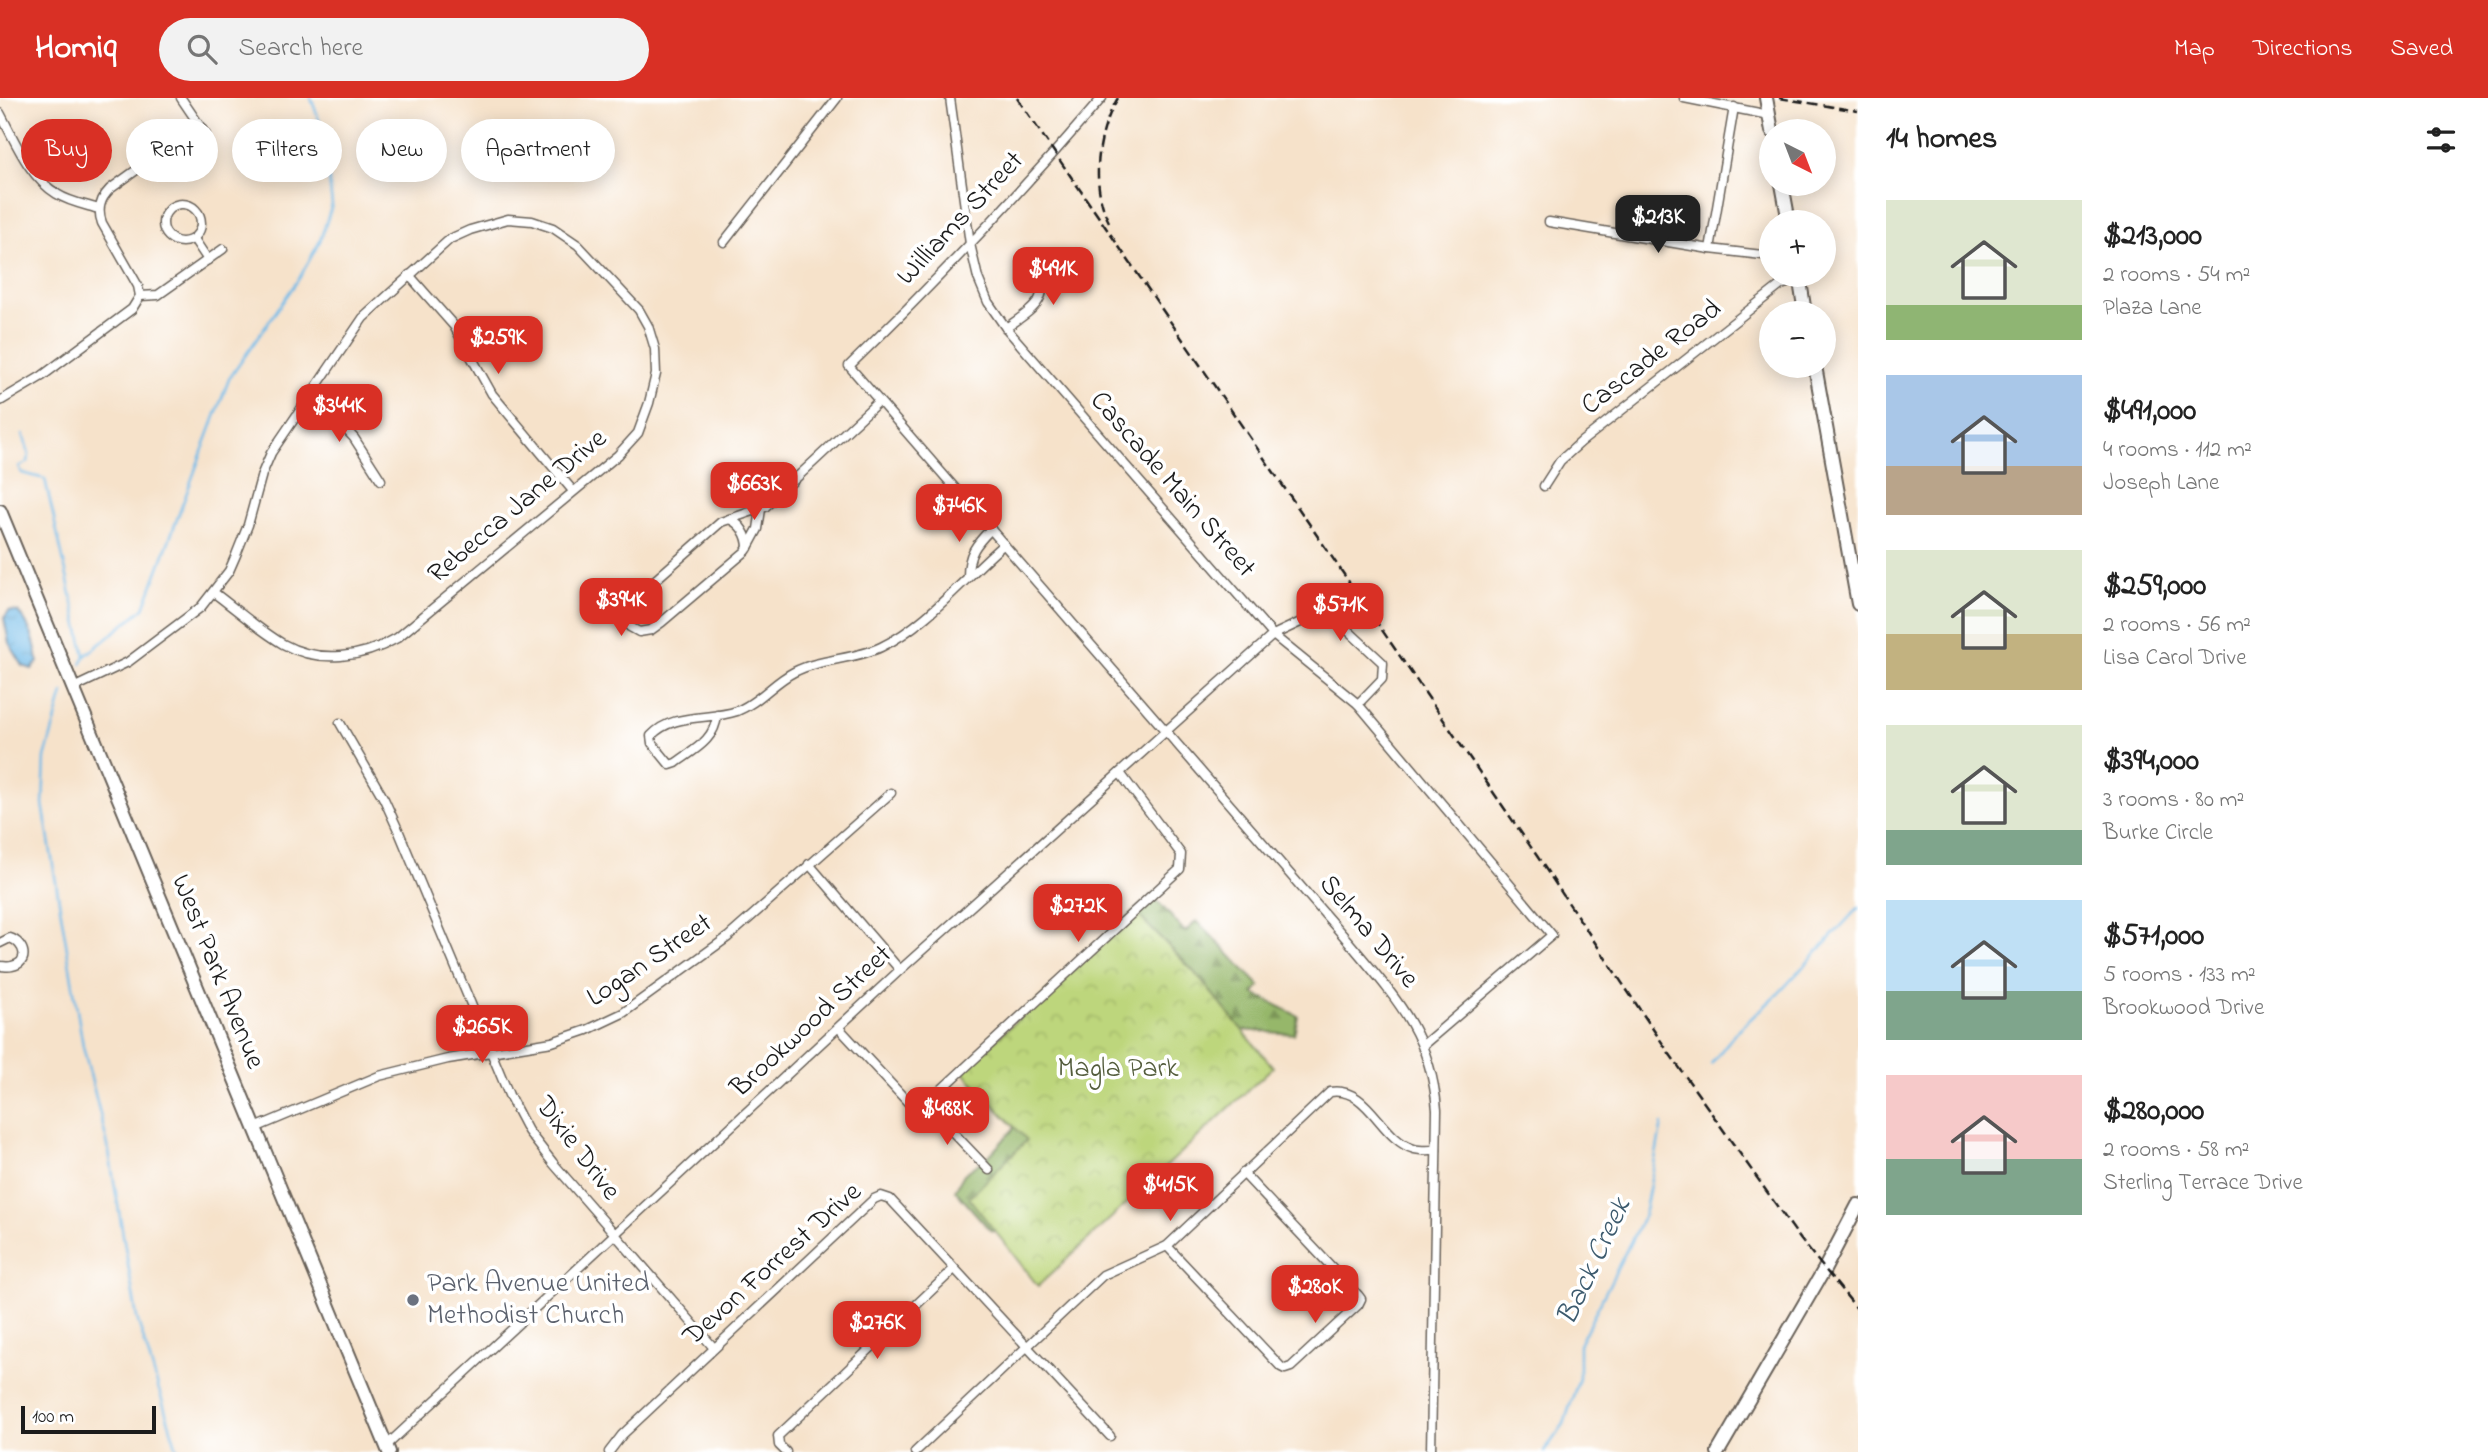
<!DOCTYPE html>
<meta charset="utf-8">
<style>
:root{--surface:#fff;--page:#f2f2f2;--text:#222;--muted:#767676;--accent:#d93025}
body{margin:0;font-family:"Indie Flower",sans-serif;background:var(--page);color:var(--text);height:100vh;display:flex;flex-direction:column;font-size:26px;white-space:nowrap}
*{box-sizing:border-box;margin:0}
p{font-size:23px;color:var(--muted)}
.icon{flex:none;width:38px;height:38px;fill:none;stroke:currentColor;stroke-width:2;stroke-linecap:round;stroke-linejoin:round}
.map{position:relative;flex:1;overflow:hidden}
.sheet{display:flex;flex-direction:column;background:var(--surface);width:630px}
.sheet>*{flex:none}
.top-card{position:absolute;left:21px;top:21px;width:665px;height:63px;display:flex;gap:14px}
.needle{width:46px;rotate:138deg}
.fabs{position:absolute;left:1759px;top:21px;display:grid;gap:14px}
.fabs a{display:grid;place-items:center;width:77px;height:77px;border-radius:50%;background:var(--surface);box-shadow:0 4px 18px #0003;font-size:35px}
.scale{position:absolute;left:21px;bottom:18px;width:135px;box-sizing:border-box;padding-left:7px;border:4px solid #1c1c1c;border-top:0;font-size:19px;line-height:24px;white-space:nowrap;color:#1c1c1c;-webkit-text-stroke:5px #fff;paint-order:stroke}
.price{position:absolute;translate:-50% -60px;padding:0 16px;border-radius:14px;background:var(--accent);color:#fff;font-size:23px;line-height:46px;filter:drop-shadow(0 2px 4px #0008)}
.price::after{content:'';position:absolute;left:50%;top:42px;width:21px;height:16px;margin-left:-10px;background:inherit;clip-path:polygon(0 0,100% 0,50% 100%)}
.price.selected{background:#222;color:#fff}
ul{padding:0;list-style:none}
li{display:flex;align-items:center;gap:21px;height:175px;padding:0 28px}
li span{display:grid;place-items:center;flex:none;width:196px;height:140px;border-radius:0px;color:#555}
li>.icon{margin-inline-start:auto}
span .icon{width:84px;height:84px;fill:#fffc;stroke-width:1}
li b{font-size:30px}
h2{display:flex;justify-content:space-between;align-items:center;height:84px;padding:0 28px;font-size:30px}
.tag{padding:0 24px;border-radius:32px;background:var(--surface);box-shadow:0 4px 18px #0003;font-size:24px;line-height:63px}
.tag.selected{background:var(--accent);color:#fff}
header{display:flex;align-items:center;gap:42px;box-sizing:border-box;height:98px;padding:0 35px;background:var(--accent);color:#fff}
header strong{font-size:33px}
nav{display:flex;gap:38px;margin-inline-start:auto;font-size:24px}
.search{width:490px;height:63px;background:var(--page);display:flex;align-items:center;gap:18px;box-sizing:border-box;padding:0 24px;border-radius:38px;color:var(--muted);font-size:26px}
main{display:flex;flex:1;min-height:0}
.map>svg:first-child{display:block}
.forest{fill:url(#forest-firs);stroke:#596a44;stroke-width:2}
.park{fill:url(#park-crowns);stroke:#6c794c;stroke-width:2}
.water{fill:url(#water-ripples);stroke:#466b82;stroke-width:2}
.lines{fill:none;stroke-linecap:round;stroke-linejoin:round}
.stream{stroke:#6fbae8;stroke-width:2.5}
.street-casing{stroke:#686159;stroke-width:11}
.secondary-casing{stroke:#686159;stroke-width:16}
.primary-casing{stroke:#686159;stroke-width:16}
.street{stroke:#fff;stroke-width:8}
.secondary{stroke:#fff;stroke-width:12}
.primary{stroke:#fff;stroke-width:12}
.rail{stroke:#1c1c1c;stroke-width:2.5;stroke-dasharray:10 5;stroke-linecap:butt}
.worship-dot{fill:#6b7280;stroke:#fff;stroke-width:2.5}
.labels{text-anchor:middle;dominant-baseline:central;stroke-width:7;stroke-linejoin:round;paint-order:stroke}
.street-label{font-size:28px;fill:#1c1c1c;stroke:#fff}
.park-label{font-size:28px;fill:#545d3d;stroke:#fff}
.worship-label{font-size:28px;fill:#5b616d;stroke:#fff;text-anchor:start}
.water-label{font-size:30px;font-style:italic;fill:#3d5b6e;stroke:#fff}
</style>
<header>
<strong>Homiq</strong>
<div class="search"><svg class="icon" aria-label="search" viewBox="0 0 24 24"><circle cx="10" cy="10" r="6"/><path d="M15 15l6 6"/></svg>Search here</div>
<nav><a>Map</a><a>Directions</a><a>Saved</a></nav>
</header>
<main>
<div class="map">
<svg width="1858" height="1354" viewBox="0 0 1858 1354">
<defs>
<pattern id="forest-firs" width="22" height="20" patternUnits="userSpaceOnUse" patternTransform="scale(1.75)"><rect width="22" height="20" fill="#96b76b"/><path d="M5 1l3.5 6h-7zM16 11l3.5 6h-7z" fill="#7a9457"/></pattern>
<pattern id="park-crowns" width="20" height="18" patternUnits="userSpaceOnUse" patternTransform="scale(1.75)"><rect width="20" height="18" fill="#bdd67b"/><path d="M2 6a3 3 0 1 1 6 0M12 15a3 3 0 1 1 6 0" fill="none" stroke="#a2b76a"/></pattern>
<pattern id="water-ripples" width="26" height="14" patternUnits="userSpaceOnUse" patternTransform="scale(1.75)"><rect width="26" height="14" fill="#6fbae8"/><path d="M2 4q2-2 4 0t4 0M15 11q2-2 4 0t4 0" fill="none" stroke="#609fc6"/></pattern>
</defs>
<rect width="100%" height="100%" fill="#fff"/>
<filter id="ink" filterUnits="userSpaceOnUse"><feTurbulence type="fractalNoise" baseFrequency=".0143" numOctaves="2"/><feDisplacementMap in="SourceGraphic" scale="14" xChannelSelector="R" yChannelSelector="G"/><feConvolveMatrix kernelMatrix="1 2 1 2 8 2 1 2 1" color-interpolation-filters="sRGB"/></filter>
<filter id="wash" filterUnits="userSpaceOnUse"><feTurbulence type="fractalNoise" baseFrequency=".00686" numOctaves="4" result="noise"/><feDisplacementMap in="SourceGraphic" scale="28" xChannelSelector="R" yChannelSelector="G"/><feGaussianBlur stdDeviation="1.57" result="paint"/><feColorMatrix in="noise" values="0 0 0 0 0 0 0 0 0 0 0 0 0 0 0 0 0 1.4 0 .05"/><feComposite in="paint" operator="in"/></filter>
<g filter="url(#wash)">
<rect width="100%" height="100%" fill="#f6e2ca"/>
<g class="forest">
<path d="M1152 797 1185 834 1197 823 1260 888 1253 895 1298 918 1294 936 1242 932 1194 874 1134 813Z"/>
<path d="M1018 1026 1044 1054 1003 1135 990 1132 955 1092 964 1076 988 1059Z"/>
</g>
<path class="park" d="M1134 813 1194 874 1273 969 1038 1188 969 1100 1027 1042 962 973Z"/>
<path class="water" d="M9 513 18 514C30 527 36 546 38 564L32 571 23 568 9 545 4 520Z"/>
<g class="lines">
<g class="stream">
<path d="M23 336 29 356 28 364 19 369 22 375 45 381 85 558"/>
<path d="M81 566 85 558 144 510 229 281 300 179 320 143 332 107 323 33 311 0"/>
<path d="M63 595 45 660 43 706 83 948 108 1048 137 1220 178 1354"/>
<path d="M1711 966 1736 934 1778 896 1858 810"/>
<path d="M1544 1354 1564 1326 1579 1280V1247L1644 1117 1662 1026"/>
</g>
</g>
</g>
<g filter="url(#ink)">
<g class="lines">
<g class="street-casing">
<g id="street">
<path d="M181 0 206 37"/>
<path d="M950 0 970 146 978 180 988 204 1006 230 1273 537 1358 606 1552 837 1423 947"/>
<path d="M1102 0C1022 93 937 183 849 268L1348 843C1395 899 1431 936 1437 1012L1431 1354"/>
<path d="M1684 0 1769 17"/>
<path d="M0 15C15 43 29 79 57 96 69 104 86 107 99 111"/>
<circle cx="182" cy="125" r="19"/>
<path d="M1549 124 1710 151 1771 158"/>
<path d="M194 141 208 162"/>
<path d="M724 144 837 0"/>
<path d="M1710 151 1734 9"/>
<path d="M409 177 454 228 492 296 573 393"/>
<path d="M140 198 158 197 223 151"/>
<path d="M1006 230C1034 210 1052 202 1037 165"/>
<path d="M307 301 337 322 354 340 381 382"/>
<path d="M0 303 42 278 132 211 140 198 138 188 102 125C97 111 100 101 110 91L199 27"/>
<path d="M1544 388 1560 363 1581 344 1781 187 1799 181"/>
<path d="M761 411 758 431 746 453 662 524 651 532 639 534 630 529 621 516 628 506 721 424 765 409 879 303"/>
<path d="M729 421C740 425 748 437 748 450"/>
<path d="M968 478C968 456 976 446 991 431"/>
<path d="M73 590 128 564 201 509 229 473 236 457 248 427 262 376 271 355 363 220 450 141 470 132 508 121 532 123 553 130 578 147 639 212 648 228 655 251 656 276 649 305 638 335 618 357 397 540C363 560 319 566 283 546 259 532 236 511 213 494"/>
<path d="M717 617C715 642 695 651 676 665L670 667 652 645 651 638C673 614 708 623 737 613 758 605 774 584 794 574 821 560 854 562 881 549 927 527 965 479 1004 446"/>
<path d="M340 625 384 701 399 734 509 997 528 1033 553 1065 714 1250"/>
<path d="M809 766 900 872"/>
<path d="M0 845 10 840C25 845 30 865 12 868 8 869 4 868 0 868"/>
<path d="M839 930 917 1014 1180 771 1181 756 1120 675"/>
<path d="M926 1006 989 1072"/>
<path d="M255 1030 379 978 448 961 552 944 587 932 623 915 728 839 891 695"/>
<path d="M1167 1148 1281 1269 1285 1271 1291 1269 1358 1207 1361 1201 1358 1197 1243 1075"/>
<path d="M386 1348 900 872 1273 537 1326 512 1383 565 1382 581 1358 606"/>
<path d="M609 1354 622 1337 874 1101 881 1098 890 1101 1110 1338"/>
<path d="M786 1354 779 1347 778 1338 954 1171"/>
<path d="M915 1354 1103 1177 1167 1148 1330 994C1369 988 1380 1041 1414 1051 1421 1053 1429 1052 1436 1052"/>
</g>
</g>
<g class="secondary-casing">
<path id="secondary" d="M0 413 389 1354"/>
</g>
<g class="primary-casing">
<g id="primary">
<path d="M1766 0 1772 33"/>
<path d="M1782 86 1789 124"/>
<path d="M1799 177 1805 215"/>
<path d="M1815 268 1858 506"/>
<path d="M1718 1354 1824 1172 1858 1107"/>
</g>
</g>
<use href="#street" class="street"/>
<use href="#secondary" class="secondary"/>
<use href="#primary" class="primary"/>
<g class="rail">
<path d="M1017 0 1537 758 1669 955 1801 1142 1858 1212"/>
<path d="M1779 0 1858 13"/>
<path d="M1109 124C1090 87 1097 34 1118 0"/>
</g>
</g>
</g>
<circle class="worship-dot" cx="413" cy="1202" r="7"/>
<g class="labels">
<g class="street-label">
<text transform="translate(961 121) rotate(-47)">Williams Street</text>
<text transform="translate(1652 260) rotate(-38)">Cascade Road</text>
<text transform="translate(1172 387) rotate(49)">Cascade Main Street</text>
<text transform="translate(518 409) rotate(-40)">Rebecca Jane Drive</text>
<text transform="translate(1368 834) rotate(50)">Selma Drive</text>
<text transform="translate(650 863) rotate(-34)">Logan Street</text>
<text transform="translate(217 874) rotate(68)">West Park Avenue</text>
<text transform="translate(812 924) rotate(-43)">Brookwood Street</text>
<text transform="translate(577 1051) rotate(53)">Dixie Drive</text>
<text transform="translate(773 1167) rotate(-42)">Devon Forrest Drive</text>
</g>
<g class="park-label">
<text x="1118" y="971">Magla Park</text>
</g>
<g class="worship-label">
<text x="427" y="1186">Park Avenue United<tspan x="427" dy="32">Methodist Church</tspan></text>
</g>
<g class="water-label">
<text transform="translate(1595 1164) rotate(-65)">Back Creek</text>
</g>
</g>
</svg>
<div class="fabs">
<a><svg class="needle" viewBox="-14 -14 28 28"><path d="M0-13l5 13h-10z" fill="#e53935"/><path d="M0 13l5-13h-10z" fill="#767676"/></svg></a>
<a>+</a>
<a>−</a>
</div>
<div class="scale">100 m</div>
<b class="price selected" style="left:1658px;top:157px">$213K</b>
<b class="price" style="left:1053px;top:209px">$491K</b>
<b class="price" style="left:498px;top:278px">$259K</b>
<b class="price" style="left:339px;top:346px">$344K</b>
<b class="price" style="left:754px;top:424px">$663K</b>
<b class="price" style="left:959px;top:446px">$746K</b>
<b class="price" style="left:621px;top:540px">$394K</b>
<b class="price" style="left:1340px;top:545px">$571K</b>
<b class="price" style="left:1078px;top:846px">$272K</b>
<b class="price" style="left:482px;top:967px">$265K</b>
<b class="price" style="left:947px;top:1049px">$488K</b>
<b class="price" style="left:1170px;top:1125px">$415K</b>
<b class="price" style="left:1315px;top:1227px">$280K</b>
<b class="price" style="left:877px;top:1263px">$276K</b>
<div class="top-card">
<a class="tag selected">Buy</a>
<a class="tag">Rent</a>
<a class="tag">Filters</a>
<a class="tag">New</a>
<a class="tag">Apartment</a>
</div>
</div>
<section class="sheet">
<h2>14 homes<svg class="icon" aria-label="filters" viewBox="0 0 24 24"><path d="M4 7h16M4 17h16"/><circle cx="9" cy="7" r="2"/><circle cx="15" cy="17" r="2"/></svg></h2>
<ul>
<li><span style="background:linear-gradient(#dfe7d0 75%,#8fb573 0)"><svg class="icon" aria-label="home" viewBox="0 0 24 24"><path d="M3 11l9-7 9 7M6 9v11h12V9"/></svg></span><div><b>$213,000</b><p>2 rooms · 54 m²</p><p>Plaza Lane</p></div></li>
<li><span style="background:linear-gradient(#a9c7e8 65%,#b9a48a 0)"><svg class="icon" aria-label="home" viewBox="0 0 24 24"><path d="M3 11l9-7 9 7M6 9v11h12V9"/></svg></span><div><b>$491,000</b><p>4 rooms · 112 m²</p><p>Joseph Lane</p></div></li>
<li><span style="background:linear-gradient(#dfe7d0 60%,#c2b280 0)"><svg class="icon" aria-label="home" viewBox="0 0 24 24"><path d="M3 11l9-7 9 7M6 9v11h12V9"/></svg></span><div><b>$259,000</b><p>2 rooms · 56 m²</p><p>Lisa Carol Drive</p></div></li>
<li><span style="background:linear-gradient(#dfe7d0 75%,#7fa58c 0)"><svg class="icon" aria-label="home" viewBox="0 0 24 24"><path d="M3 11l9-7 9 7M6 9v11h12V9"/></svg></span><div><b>$394,000</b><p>3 rooms · 80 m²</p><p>Burke Circle</p></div></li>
<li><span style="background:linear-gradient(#bfe0f5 65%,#7fa58c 0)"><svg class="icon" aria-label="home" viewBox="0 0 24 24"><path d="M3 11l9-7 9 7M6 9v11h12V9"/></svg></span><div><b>$571,000</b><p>5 rooms · 133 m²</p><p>Brookwood Drive</p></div></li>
<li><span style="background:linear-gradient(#f6c9c9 60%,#7fa58c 0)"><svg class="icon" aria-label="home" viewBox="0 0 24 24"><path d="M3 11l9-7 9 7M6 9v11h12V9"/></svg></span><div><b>$280,000</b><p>2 rooms · 58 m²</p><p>Sterling Terrace Drive</p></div></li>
</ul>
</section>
</main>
